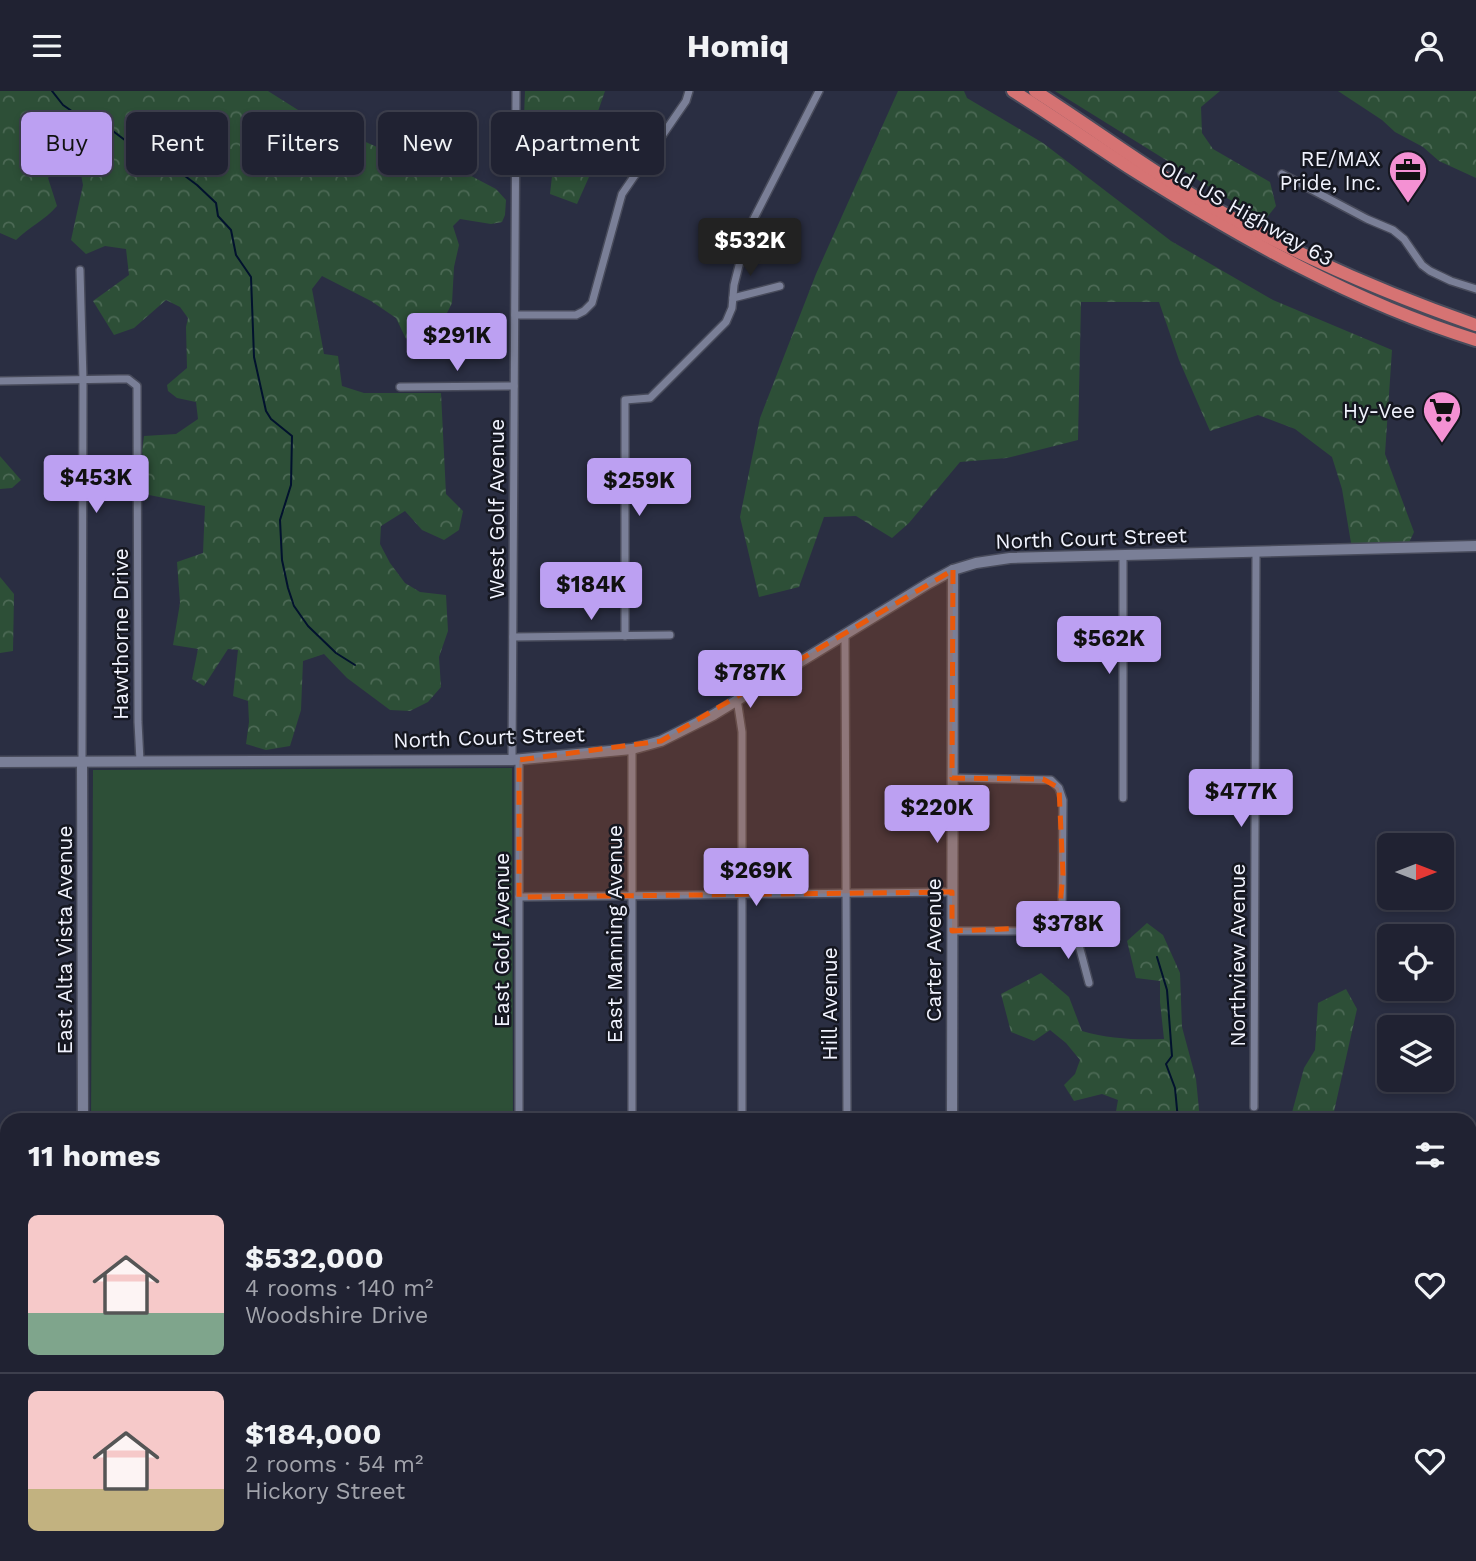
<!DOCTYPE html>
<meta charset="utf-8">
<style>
:root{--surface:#202232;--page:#2d2f3e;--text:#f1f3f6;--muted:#a2a4ac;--line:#3d3f4d;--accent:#bca0f2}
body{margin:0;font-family:"Work Sans",sans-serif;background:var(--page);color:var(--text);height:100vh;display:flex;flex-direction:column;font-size:26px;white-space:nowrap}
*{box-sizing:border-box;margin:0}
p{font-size:23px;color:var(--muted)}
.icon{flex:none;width:38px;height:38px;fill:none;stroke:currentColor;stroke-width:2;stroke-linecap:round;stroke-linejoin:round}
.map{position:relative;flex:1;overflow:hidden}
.drawer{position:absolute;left:0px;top:1022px;width:1477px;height:448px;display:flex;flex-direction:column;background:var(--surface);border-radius:21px 21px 0 0;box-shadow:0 4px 10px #0003,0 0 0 2px var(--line)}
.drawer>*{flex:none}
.hud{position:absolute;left:21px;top:21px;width:700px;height:63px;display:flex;gap:14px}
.needle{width:46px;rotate:90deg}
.tools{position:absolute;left:1377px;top:742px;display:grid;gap:14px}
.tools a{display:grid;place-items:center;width:77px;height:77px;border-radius:10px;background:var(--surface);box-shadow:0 4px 10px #0003,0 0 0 2px var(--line);font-size:35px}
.price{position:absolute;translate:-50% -60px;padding:0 16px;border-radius:7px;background:var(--accent);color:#111;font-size:23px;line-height:46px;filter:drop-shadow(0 2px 4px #0008)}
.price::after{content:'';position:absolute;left:50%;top:42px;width:21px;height:16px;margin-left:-10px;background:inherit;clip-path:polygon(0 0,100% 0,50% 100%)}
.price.current{background:#222;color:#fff}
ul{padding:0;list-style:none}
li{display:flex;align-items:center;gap:21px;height:175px;padding:0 28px}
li+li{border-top:2px solid var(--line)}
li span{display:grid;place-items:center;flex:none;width:196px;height:140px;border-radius:10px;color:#555}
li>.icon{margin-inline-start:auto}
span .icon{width:84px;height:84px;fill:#fffc;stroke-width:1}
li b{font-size:30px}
h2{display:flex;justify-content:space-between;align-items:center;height:84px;padding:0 28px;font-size:30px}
.pill{padding:0 24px;border-radius:10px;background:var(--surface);box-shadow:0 4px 10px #0003,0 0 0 2px var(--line);font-size:24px;line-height:63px}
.pill.current{background:var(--accent);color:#111}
header{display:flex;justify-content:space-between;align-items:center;height:91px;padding:0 28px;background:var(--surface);font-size:32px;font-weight:700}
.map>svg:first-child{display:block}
.grass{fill:#2d4f37}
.forest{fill:url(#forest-crowns)}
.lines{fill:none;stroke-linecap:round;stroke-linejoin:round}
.stream{stroke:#02122e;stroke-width:2}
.street-casing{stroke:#484b5b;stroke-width:10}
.secondary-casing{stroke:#484b5b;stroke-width:13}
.highway-casing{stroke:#484b5b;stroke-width:16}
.street{stroke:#7a7f97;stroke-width:7}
.secondary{stroke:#7a7f97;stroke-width:10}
.highway{stroke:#d67373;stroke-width:12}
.marked{fill:#e8590c;fill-opacity:0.2;stroke:#e8590c;stroke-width:5;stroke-dasharray:14 9;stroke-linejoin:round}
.labels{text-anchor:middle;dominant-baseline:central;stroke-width:5;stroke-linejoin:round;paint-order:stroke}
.poi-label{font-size:21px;fill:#f1f3fe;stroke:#151720;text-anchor:end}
.street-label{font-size:21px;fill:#f1f3fe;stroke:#151720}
</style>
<header><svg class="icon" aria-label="menu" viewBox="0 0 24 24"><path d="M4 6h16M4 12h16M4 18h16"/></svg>Homiq<svg class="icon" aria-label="person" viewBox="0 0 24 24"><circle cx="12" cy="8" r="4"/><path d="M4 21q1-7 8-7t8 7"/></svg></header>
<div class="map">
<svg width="1476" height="1470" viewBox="0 0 1476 1470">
<defs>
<pattern id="forest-crowns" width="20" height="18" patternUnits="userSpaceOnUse" patternTransform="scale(1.75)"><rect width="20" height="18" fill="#2d4f37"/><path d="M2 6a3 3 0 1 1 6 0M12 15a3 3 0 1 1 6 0" fill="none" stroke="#4c6955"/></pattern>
</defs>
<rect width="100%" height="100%" fill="#2a2e42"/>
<g class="grass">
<path d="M512 677 513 1029H91L93 679Z"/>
<path d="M224 1463H585L586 1470H224Z"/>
</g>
<g class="forest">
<path d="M0 0H268L306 24 419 75 445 79 456 77 496 98 506 109 505 124 502 131 491 133 460 128 453 135 459 154 454 176 452 212 446 224 445 242 431 254 406 248 396 227 371 210 322 185 312 198 324 263 338 265 342 295 364 302H441L446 403 463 420 459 439 444 449 422 439 405 420 381 435 380 453 390 472 405 492 420 501 446 504 448 540 439 566 441 596 428 611 410 620 390 619 347 587 324 563 303 570 301 619 290 655 266 659 246 653 249 631 248 610 233 605 238 559 228 558 204 595 192 588 198 558 173 554 180 512 177 471 203 462 205 415 149 404 142 360 144 345 176 343 198 328 196 311 177 307 168 300 167 294 187 277 186 236 188 227 180 216 166 209 134 237 114 244 93 210 129 184 126 158 105 155 86 163 71 149 83 94 80 78C66 75 58 76 48 87L57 115C45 129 29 136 16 149L0 142Z"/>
<path d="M525 0H605L594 32 601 59 577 113 550 103 556 49 524 25Z"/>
<path d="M898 0H964L967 7 1043 52 1171 150 1273 209 1392 259 1385 363 1414 441 1407 456 1352 458 1342 398 1332 366 1295 338 1258 324 1210 340 1179 269 1159 211H1081L1078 349 1007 367 960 371 909 432 892 447 856 425 824 426 799 496 759 506 740 426 760 327 816 183Z"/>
<path d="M1055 0H1220L1201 16 1202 42 1213 58 1270 91 1276 115 1264 130Z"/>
<path d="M1338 0H1476V87L1439 70 1423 56 1395 41 1382 29Z"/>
<path d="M0 365 21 389 12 397 0 398Z"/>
<path d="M0 486 14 503 13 560 0 562Z"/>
<path d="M1147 832 1163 844 1180 882 1182 936 1196 988 1200 1029H1116L1115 1026 1118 1009 1102 1003 1074 1010 1064 994 1075 983 1080 969 1066 952 1050 939 1034 950 1011 941 1001 903 1041 882 1069 906 1082 940C1109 948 1136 949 1164 948L1160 911V890L1136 887 1127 850Z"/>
<path d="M1346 898 1357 918 1333 1025 1331 1029H1290L1304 977 1315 959 1318 912Z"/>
<rect x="1470" y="1218" width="6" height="212"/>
<path d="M433 1463H548V1470H432Z"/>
<path d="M1230 1463H1340L1349 1470H1230Z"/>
</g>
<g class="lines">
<g class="stream">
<path d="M52 0 63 14 79 25 101 31 134 56 173 76 197 94 216 112 218 125 231 139 236 164 251 186 254 266 266 320 271 328 292 345 291 394 280 429 282 469 288 497 294 515 308 535 336 562 355 574"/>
<path d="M1157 866 1167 899 1172 965 1166 973 1175 997 1178 1029"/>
<path d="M1246 1463 1247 1470"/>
</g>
<g class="street-casing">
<g id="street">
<path d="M1282 83 1367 128 1393 139 1404 148 1422 174 1430 180 1451 190 1476 198"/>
<path d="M80 179 83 289 82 670"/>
<path d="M733 207 780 195"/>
<path d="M515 224H576L584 220 592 212 622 103 686 10 689 0"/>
<path d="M0 290 119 288H128L137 295 138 631 140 670"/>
<path d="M400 296 514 295"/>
<path d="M625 545V309L650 307 726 231 732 217 734 194 748 139 819 0"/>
<path d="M845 545 847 1029"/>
<path d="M513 546 670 544"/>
<path d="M737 608 742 641V1029"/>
<path d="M632 658V1029"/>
<path d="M512 669 516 0"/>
<path d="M519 669V1029"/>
<path d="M952 687 1051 689 1059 697 1063 709 1062 827 1058 836 1052 840H952"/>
<path d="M1123 707V464"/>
<path d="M519 806 952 801"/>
<path d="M1058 836 1070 837 1076 843 1089 892"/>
<path d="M1254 1016 1256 461"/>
<path d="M1470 1140 1476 1141"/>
<path d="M0 1161H7"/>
<path d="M220 1463V1470"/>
<path d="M1388 1463V1470"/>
<path d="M744 1470 952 1469"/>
</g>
</g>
<g class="secondary-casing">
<g id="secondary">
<path d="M82 670 83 1029"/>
<path d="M0 671 512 669 632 658 661 650 713 624 929 492 953 479 976 472 1010 467 1476 455"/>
<path d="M952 1029 953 479"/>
<path d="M0 1050H7"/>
<path d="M0 1456 7 1457"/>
<path d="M952 1463V1468"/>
<path d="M82 1470V1463"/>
</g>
</g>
<g class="highway-casing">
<g id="highway">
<path d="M1013 0C1053 25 1093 53 1133 79 1241 147 1353 211 1476 249"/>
<path d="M1035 0C1093 37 1149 79 1209 114 1294 163 1384 202 1476 234"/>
</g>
</g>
<use href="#street" class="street"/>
<use href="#secondary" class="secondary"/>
<use href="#highway" class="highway"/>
</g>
<path class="marked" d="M953 479 952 687 1043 688 1059 697 1063 783 1058 836 952 840V801L519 806V669L661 650Z"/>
<defs>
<g id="office-pin" transform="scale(2.0125)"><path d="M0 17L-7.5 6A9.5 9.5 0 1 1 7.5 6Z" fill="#f491d3" stroke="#151720"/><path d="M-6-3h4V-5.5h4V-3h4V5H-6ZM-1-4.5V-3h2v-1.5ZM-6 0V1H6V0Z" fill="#111"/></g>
<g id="supermarket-pin" transform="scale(2.0125)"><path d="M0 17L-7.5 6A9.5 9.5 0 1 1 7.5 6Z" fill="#f491d3" stroke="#151720"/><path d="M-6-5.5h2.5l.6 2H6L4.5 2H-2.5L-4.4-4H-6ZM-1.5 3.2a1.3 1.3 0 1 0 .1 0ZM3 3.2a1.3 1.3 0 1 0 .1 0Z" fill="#111"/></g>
</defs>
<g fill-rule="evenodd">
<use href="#office-pin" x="1408" y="79"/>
<use href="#supermarket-pin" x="1442" y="319"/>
</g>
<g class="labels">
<g class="poi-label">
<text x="1381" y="67">RE/MAX<tspan x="1381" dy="24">Pride, Inc.</tspan></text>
<text x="1415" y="319">Hy-Vee</text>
</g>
<g class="street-label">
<text transform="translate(1247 122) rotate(29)">Old US Highway 63</text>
<text transform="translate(496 418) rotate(-90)">West Golf Avenue</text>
<text transform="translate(1091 447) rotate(-2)">North Court Street</text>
<text transform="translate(120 543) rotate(-90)">Hawthorne Drive</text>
<text transform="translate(489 646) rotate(-2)">North Court Street</text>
<text transform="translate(614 843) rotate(-90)">East Manning Avenue</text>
<text transform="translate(64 849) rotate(-90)">East Alta Vista Avenue</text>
<text transform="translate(501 849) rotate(-90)">East Golf Avenue</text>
<text transform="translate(933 859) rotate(-90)">Carter Avenue</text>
<text transform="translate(1237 864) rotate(-90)">Northview Avenue</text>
<text transform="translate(829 913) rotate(-90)">Hill Avenue</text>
</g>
</g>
</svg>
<div class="tools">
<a><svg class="needle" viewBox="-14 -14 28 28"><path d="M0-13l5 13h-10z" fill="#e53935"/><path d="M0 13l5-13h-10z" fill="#a2a4ac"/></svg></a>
<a><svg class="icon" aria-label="locate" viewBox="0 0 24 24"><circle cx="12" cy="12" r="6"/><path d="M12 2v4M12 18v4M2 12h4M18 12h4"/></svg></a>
<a><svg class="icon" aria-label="layers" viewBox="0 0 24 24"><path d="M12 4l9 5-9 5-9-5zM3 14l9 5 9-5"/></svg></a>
</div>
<b class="price current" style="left:750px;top:187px">$532K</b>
<b class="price" style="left:457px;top:282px">$291K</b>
<b class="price" style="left:96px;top:424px">$453K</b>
<b class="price" style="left:639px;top:427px">$259K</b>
<b class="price" style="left:591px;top:531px">$184K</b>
<b class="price" style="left:1109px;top:585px">$562K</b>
<b class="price" style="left:750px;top:619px">$787K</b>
<b class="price" style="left:1241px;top:738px">$477K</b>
<b class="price" style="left:937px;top:754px">$220K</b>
<b class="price" style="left:756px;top:817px">$269K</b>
<b class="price" style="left:1068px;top:870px">$378K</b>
<div class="hud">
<a class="pill current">Buy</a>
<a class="pill">Rent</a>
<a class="pill">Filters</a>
<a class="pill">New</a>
<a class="pill">Apartment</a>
</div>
<section class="drawer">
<h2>11 homes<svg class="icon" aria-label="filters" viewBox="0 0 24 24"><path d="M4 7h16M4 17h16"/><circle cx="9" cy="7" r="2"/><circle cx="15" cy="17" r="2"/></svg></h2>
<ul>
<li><span style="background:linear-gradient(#f6c9c9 70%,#7fa58c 0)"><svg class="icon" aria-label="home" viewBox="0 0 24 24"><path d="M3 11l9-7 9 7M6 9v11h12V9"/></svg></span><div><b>$532,000</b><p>4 rooms · 140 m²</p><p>Woodshire Drive</p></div><svg class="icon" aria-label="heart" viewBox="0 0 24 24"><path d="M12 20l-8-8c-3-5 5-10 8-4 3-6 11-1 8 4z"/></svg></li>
<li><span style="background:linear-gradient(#f6c9c9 70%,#c2b280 0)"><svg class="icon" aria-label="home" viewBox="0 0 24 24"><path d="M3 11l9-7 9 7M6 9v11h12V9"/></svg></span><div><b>$184,000</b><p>2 rooms · 54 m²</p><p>Hickory Street</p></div><svg class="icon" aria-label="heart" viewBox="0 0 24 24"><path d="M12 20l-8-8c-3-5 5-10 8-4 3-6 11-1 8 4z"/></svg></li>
</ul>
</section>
</div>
